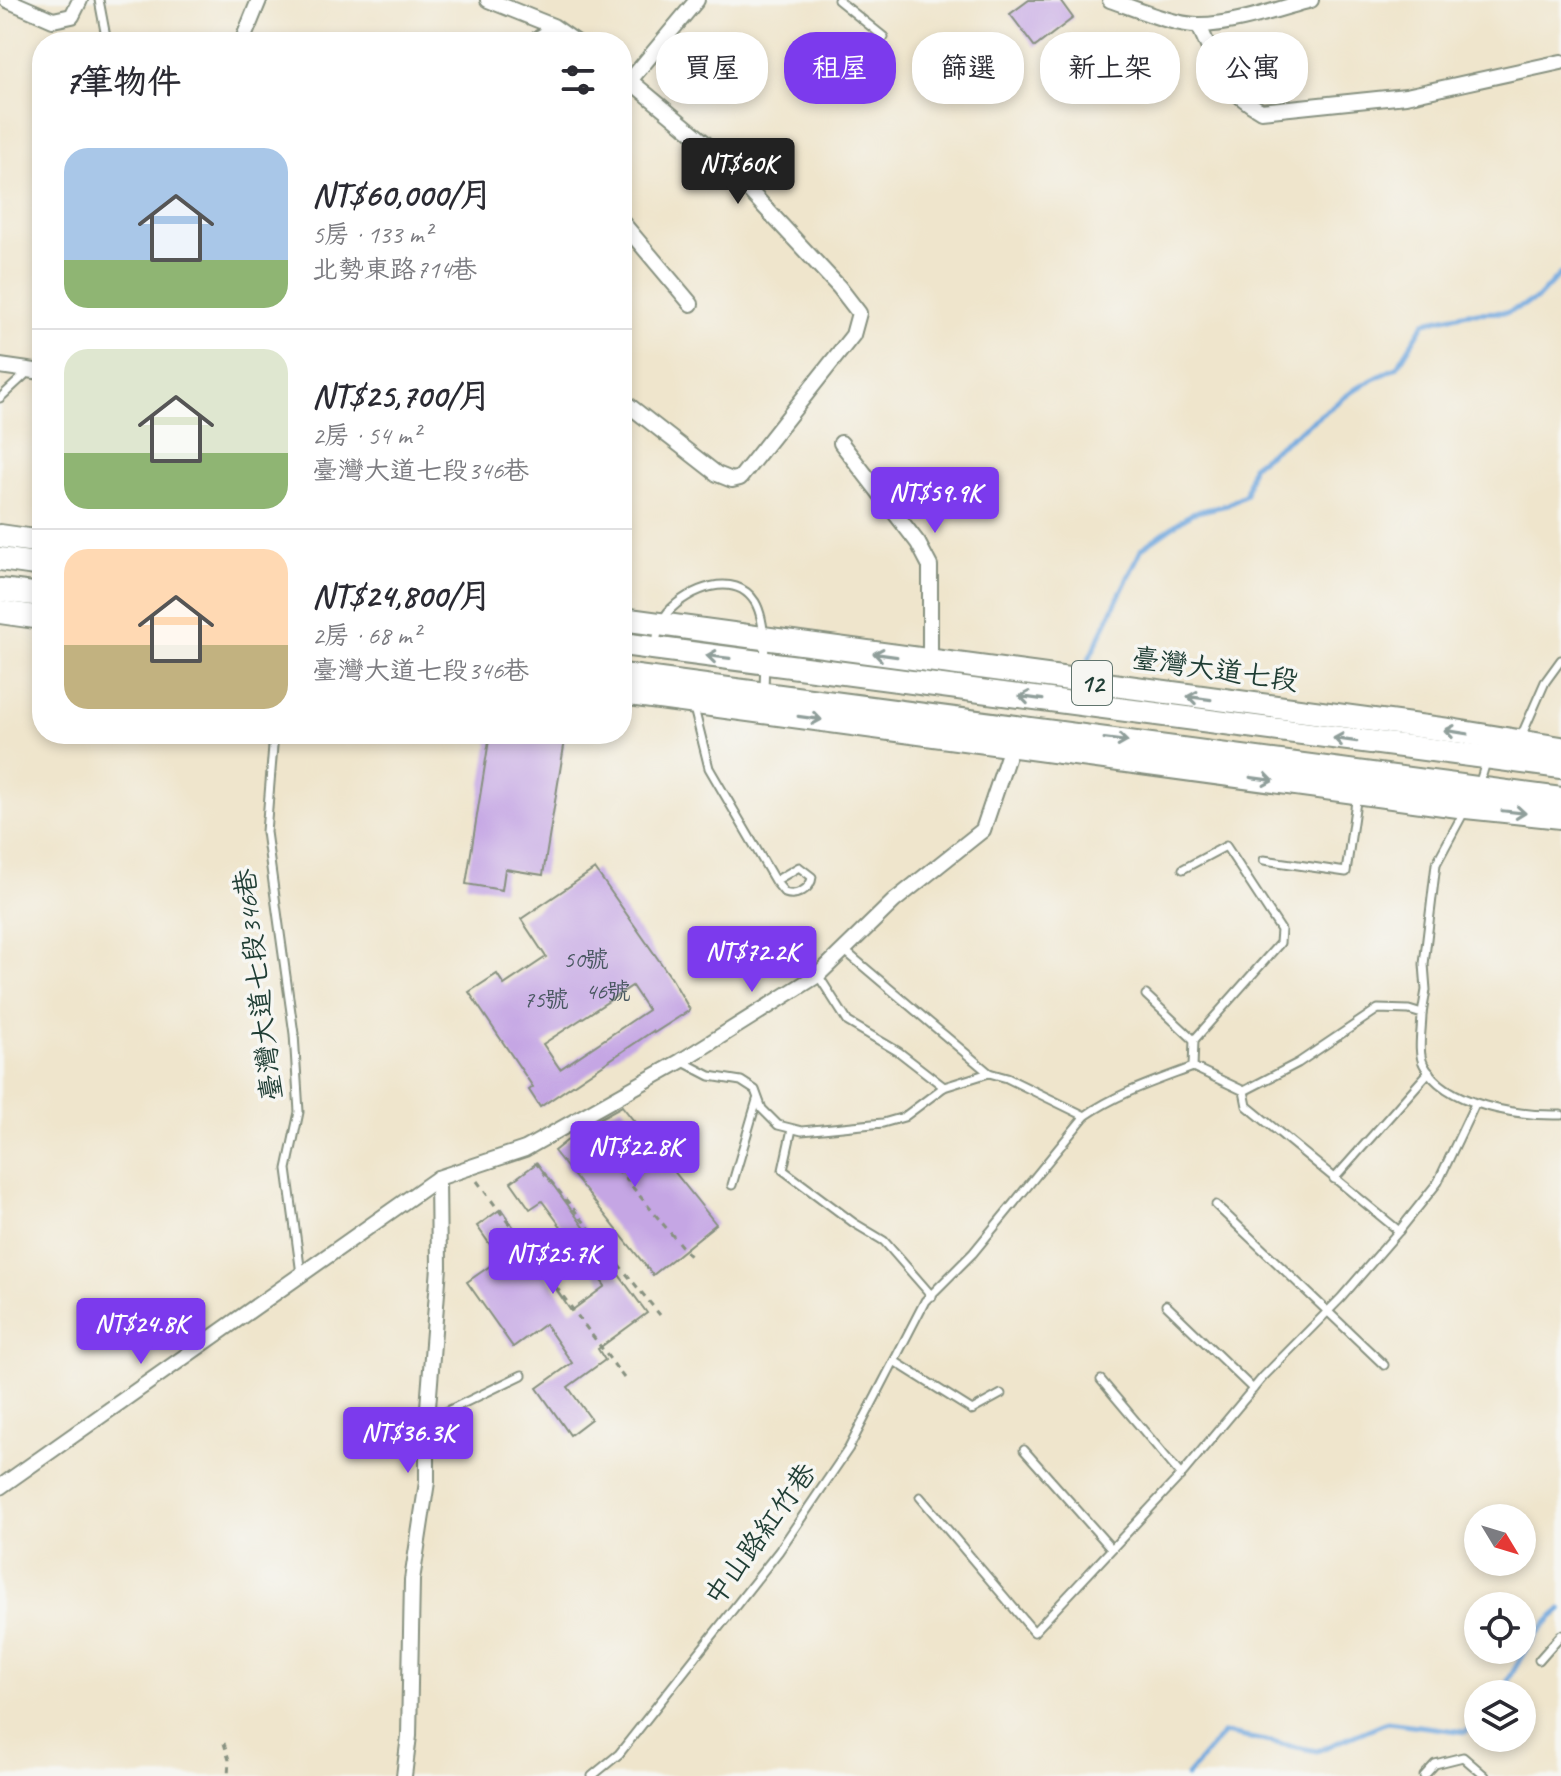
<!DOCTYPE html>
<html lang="zh-TW">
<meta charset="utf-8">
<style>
:root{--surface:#fff;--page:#f2f2f3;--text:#2b2b33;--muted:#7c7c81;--line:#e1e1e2;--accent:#7c3aed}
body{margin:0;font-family:Caveat,"LXGW WenKai TC",sans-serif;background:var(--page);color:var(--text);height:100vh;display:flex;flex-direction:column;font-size:30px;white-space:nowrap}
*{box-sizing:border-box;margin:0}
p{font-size:26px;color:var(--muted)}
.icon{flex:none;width:44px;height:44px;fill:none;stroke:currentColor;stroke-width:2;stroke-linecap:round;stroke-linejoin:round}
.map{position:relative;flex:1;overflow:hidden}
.sheet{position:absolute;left:32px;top:32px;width:600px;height:712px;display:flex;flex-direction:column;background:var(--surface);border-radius:32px;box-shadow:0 4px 12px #0003}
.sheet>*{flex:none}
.top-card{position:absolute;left:656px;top:32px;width:760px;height:72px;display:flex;gap:16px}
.needle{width:52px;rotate:128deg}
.tools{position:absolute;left:1464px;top:1504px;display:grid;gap:16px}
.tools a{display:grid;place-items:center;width:72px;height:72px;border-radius:50%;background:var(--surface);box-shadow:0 4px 12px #0003;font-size:40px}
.price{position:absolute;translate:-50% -68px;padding:0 18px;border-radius:8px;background:var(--accent);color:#fff;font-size:26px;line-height:52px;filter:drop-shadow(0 2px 4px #0008)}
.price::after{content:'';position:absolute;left:50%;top:48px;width:24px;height:18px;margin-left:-12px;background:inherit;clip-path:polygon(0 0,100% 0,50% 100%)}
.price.on{background:#222;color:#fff}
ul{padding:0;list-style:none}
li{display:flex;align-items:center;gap:24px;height:200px;padding:0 32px}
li+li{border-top:2px solid var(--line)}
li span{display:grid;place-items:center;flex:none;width:224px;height:160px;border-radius:24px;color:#555}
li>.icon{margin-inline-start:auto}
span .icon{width:96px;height:96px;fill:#fffc;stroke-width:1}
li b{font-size:34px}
h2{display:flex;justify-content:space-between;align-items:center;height:96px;padding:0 32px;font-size:34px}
.tag{padding:0 28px;border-radius:32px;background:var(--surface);box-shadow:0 4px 12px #0003;font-size:28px;line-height:72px}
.tag.on{background:var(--accent);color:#fff}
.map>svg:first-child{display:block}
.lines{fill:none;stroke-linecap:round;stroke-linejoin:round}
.stream{stroke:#6fa7de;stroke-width:5}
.building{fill:#c5a6e4;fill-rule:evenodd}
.service-casing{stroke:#879180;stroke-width:11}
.minor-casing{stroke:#879180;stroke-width:18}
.primary-casing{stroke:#879180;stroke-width:26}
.path{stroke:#879180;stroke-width:3;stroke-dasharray:6 6;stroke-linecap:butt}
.service{stroke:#fff;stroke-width:7}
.minor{stroke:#fff;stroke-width:14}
.primary{stroke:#fff;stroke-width:22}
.oneway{stroke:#8f9e9a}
.labels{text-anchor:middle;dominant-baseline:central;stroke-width:7;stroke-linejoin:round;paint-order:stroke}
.number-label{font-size:24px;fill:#485760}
.shield{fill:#f6f6f2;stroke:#60746d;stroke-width:2}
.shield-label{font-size:26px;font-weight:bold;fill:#1f3d34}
.street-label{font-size:28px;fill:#1f3d34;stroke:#f6f6f2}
</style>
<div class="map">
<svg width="1561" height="1776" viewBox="0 0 1561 1776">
<rect width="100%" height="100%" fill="#f6f6f2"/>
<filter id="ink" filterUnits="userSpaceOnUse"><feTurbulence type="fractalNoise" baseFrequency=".0125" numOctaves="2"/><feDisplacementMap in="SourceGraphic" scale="16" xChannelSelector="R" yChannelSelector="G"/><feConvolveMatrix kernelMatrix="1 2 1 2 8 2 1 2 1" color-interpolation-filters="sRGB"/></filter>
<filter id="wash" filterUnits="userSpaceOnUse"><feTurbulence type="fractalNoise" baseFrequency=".006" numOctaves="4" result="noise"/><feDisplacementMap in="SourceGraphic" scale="32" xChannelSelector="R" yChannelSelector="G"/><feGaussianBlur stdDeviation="1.8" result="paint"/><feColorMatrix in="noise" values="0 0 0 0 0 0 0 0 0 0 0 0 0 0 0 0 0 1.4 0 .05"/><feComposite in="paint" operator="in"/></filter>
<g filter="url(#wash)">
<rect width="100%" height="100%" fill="#efe5cc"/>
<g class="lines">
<g class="stream">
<path d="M1089 659 1142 548 1192 513 1227 505 1246 494 1252 466 1357 388 1397 367 1425 322 1468 313 1508 312 1536 300 1561 273"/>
<path d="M1501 1694C1518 1662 1533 1632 1561 1610"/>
<path d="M1187 1776 1224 1733 1317 1751 1387 1722 1466 1732 1478 1720"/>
</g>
</g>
<g id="blocks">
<g class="building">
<path d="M1029 0H1060L1073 18 1035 47 1010 14Z"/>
<path d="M490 734H566L543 875 505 869 502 890 466 884Z"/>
<path d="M595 869 672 979 690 1010 654 1033 653 1031 540 1107 529 1090 533 1087 469 992 497 974 504 985 546 957 521 919ZM632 986 648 1010 560 1069 543 1044Z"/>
<path d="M622 1106 716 1224 653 1275 554 1151 584 1127Z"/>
<path d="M537 1163 647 1313 598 1349 605 1360 568 1387 591 1419 570 1435 537 1388 572 1363 545 1324 513 1347 467 1282 500 1259 477 1226 501 1209 571 1311 605 1286 542 1201 530 1209 511 1182Z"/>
</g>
</g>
</g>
<g filter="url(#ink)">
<use href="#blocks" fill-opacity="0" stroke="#879180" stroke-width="2"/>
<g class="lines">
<g class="service-casing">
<g id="service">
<path d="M99 0 107 42"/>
<path d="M838 0 884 37"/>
<path d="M525 42 551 27"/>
<path d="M0 398 28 372"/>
<path d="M655 646C658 634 659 622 668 612 688 589 735 570 755 602 767 622 765 666 764 689"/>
<path d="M694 708 709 768 775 881 785 893C796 897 811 889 812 877L799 867 775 881"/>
<path d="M274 734 266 832 294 1034 299 1112 287 1169 301 1274"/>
<path d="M1520 739 1545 682 1561 660"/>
<path d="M1479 785 1487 759"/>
<path d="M1264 860 1346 872 1357 794"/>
<path d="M1183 869 1226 846 1281 930 1280 943 1194 1040 1193 1067"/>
<path d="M844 950 989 1073"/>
<path d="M818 975 848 1022 899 1052 944 1087"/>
<path d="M1146 995 1194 1040"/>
<path d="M1422 1014 1426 990 1424 964 1436 864 1465 810"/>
<path d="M681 1061 710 1076 741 1081 755 1090 762 1109 778 1125 802 1131 883 1123 904 1117 944 1087 989 1073 1007 1078 1085 1116"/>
<path d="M1244 1091 1247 1106 1399 1231"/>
<path d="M792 1129 783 1170 854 1223 884 1241 932 1296"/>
<path d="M1334 1179 1429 1072"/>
<path d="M732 1185 757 1100"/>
<path d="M1216 1205 1384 1365"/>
<path d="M1166 1305 1253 1389"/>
<path d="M894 1361 972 1410 1001 1394"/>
<path d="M1101 1380 1181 1475"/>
<path d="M429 1420 522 1375"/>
<path d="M1024 1450 1111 1548"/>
<path d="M920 1497 1034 1632 1181 1475 1263 1377 1341 1298 1399 1231 1438 1182 1475 1104"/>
<path d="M1539 1660 1561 1635"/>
<path d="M592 1776 619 1754 779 1551 849 1448 925 1301 973 1253 1085 1116C1118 1093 1156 1081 1193 1067L1244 1091 1298 1063 1378 1009 1409 1010 1422 1014C1422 1028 1417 1053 1424 1065 1445 1106 1520 1116 1561 1115"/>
<path d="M1424 1776 1435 1764 1463 1757 1485 1776"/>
</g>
</g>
<g class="minor-casing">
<g id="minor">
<path d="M7 0 53 20 72 16 80 0"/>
<path d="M488 0 553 26 576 42"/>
<path d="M1110 0C1134 8 1175 26 1200 25 1233 25 1278 9 1311 0"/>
<path d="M1199 26C1217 65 1222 89 1261 111L1406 96 1561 62"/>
<path d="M242 42 259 0"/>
<path d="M622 74 705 143 839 287 859 313 853 335 740 478 732 480 717 474 622 400"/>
<path d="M622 90 697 0"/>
<path d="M622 222 691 304"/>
<path d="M0 366 42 372"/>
<path d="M841 443 918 543 930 566V661"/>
<path d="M0 1487 438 1178 525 1149 681 1061 818 975 894 901 983 830 1012 744"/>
<path d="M404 1776 409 1736 412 1580 427 1482V1420L439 1267 438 1178"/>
</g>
</g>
<g class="primary-casing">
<g id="primary">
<path d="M0 536 42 542"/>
<path d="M0 559 42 565"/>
<path d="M0 590 42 595"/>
<path d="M0 612 42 618"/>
<path d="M622 619 1456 731 1561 748"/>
<path d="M622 644 1561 767"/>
<path d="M622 675 1561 799"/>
<path d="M622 693 1466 807 1561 817"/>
</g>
</g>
<g class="path">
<path d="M586 1131 692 1259"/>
<path d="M535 1162 660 1315"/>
<path d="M477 1181 624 1378"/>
<path d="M224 1743 229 1760 228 1776"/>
</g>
<use href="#service" class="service"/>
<use href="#minor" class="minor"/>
<use href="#primary" class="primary"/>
</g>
<defs><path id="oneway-shaft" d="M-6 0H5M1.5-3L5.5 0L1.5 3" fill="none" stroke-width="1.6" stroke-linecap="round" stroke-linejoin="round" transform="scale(2)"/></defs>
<g class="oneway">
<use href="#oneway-shaft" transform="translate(885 655) rotate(-172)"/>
<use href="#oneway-shaft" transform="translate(718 657) rotate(-173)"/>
<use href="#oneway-shaft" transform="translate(1031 698) rotate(-172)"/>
<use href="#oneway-shaft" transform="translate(1199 698) rotate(-172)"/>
<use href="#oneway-shaft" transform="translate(810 718) rotate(8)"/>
<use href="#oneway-shaft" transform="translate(1456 732) rotate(-171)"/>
<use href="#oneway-shaft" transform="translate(1116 740) rotate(7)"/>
<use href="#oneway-shaft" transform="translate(1345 740) rotate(-172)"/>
<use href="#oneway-shaft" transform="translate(1262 779) rotate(8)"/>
<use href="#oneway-shaft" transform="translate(1514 812) rotate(6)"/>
</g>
</g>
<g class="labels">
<g class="number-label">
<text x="586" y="959">50號</text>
<text x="608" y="991">46號</text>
<text x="546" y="999">75號</text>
</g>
<rect class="shield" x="1072" y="661" width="40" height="44" rx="6"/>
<g class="shield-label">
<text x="1092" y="683">12</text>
</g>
<g class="street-label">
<text transform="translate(1215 669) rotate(8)">臺灣大道七段</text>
<text transform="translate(258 985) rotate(-97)">臺灣大道七段346巷</text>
<text transform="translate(760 1534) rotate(-54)">中山路紅竹巷</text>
</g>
</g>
</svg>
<div class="tools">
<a><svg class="needle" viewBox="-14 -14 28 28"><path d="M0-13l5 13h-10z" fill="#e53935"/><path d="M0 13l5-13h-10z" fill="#7c7c81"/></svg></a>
<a><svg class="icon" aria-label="locate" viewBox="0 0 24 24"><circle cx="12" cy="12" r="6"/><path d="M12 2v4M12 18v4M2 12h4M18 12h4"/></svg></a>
<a><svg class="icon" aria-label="layers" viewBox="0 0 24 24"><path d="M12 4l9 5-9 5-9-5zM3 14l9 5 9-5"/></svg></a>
</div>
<b class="price on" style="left:738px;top:206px">NT$60K</b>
<b class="price" style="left:935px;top:535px">NT$59.9K</b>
<b class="price" style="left:752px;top:994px">NT$72.2K</b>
<b class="price" style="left:635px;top:1189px">NT$22.8K</b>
<b class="price" style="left:553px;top:1296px">NT$25.7K</b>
<b class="price" style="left:141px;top:1366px">NT$24.8K</b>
<b class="price" style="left:408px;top:1475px">NT$36.3K</b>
<div class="top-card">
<a class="tag">買屋</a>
<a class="tag on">租屋</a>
<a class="tag">篩選</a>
<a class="tag">新上架</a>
<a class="tag">公寓</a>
</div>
<section class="sheet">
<h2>7筆物件<svg class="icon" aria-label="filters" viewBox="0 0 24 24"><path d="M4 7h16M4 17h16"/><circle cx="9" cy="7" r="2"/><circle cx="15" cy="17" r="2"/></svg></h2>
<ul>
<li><span style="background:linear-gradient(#a9c7e8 70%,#8fb573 0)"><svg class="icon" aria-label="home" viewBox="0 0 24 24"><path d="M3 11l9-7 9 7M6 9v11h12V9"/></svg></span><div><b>NT$60,000/月</b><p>5房 · 133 m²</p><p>北勢東路714巷</p></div></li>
<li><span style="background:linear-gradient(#dfe7d0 65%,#8fb573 0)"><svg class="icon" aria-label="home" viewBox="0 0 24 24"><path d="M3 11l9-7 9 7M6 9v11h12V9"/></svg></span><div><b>NT$25,700/月</b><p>2房 · 54 m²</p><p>臺灣大道七段346巷</p></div></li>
<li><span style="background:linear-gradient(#ffd9b3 60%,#c2b280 0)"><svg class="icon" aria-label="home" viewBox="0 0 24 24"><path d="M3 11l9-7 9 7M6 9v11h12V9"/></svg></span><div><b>NT$24,800/月</b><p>2房 · 68 m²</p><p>臺灣大道七段346巷</p></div></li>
</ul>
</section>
</div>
